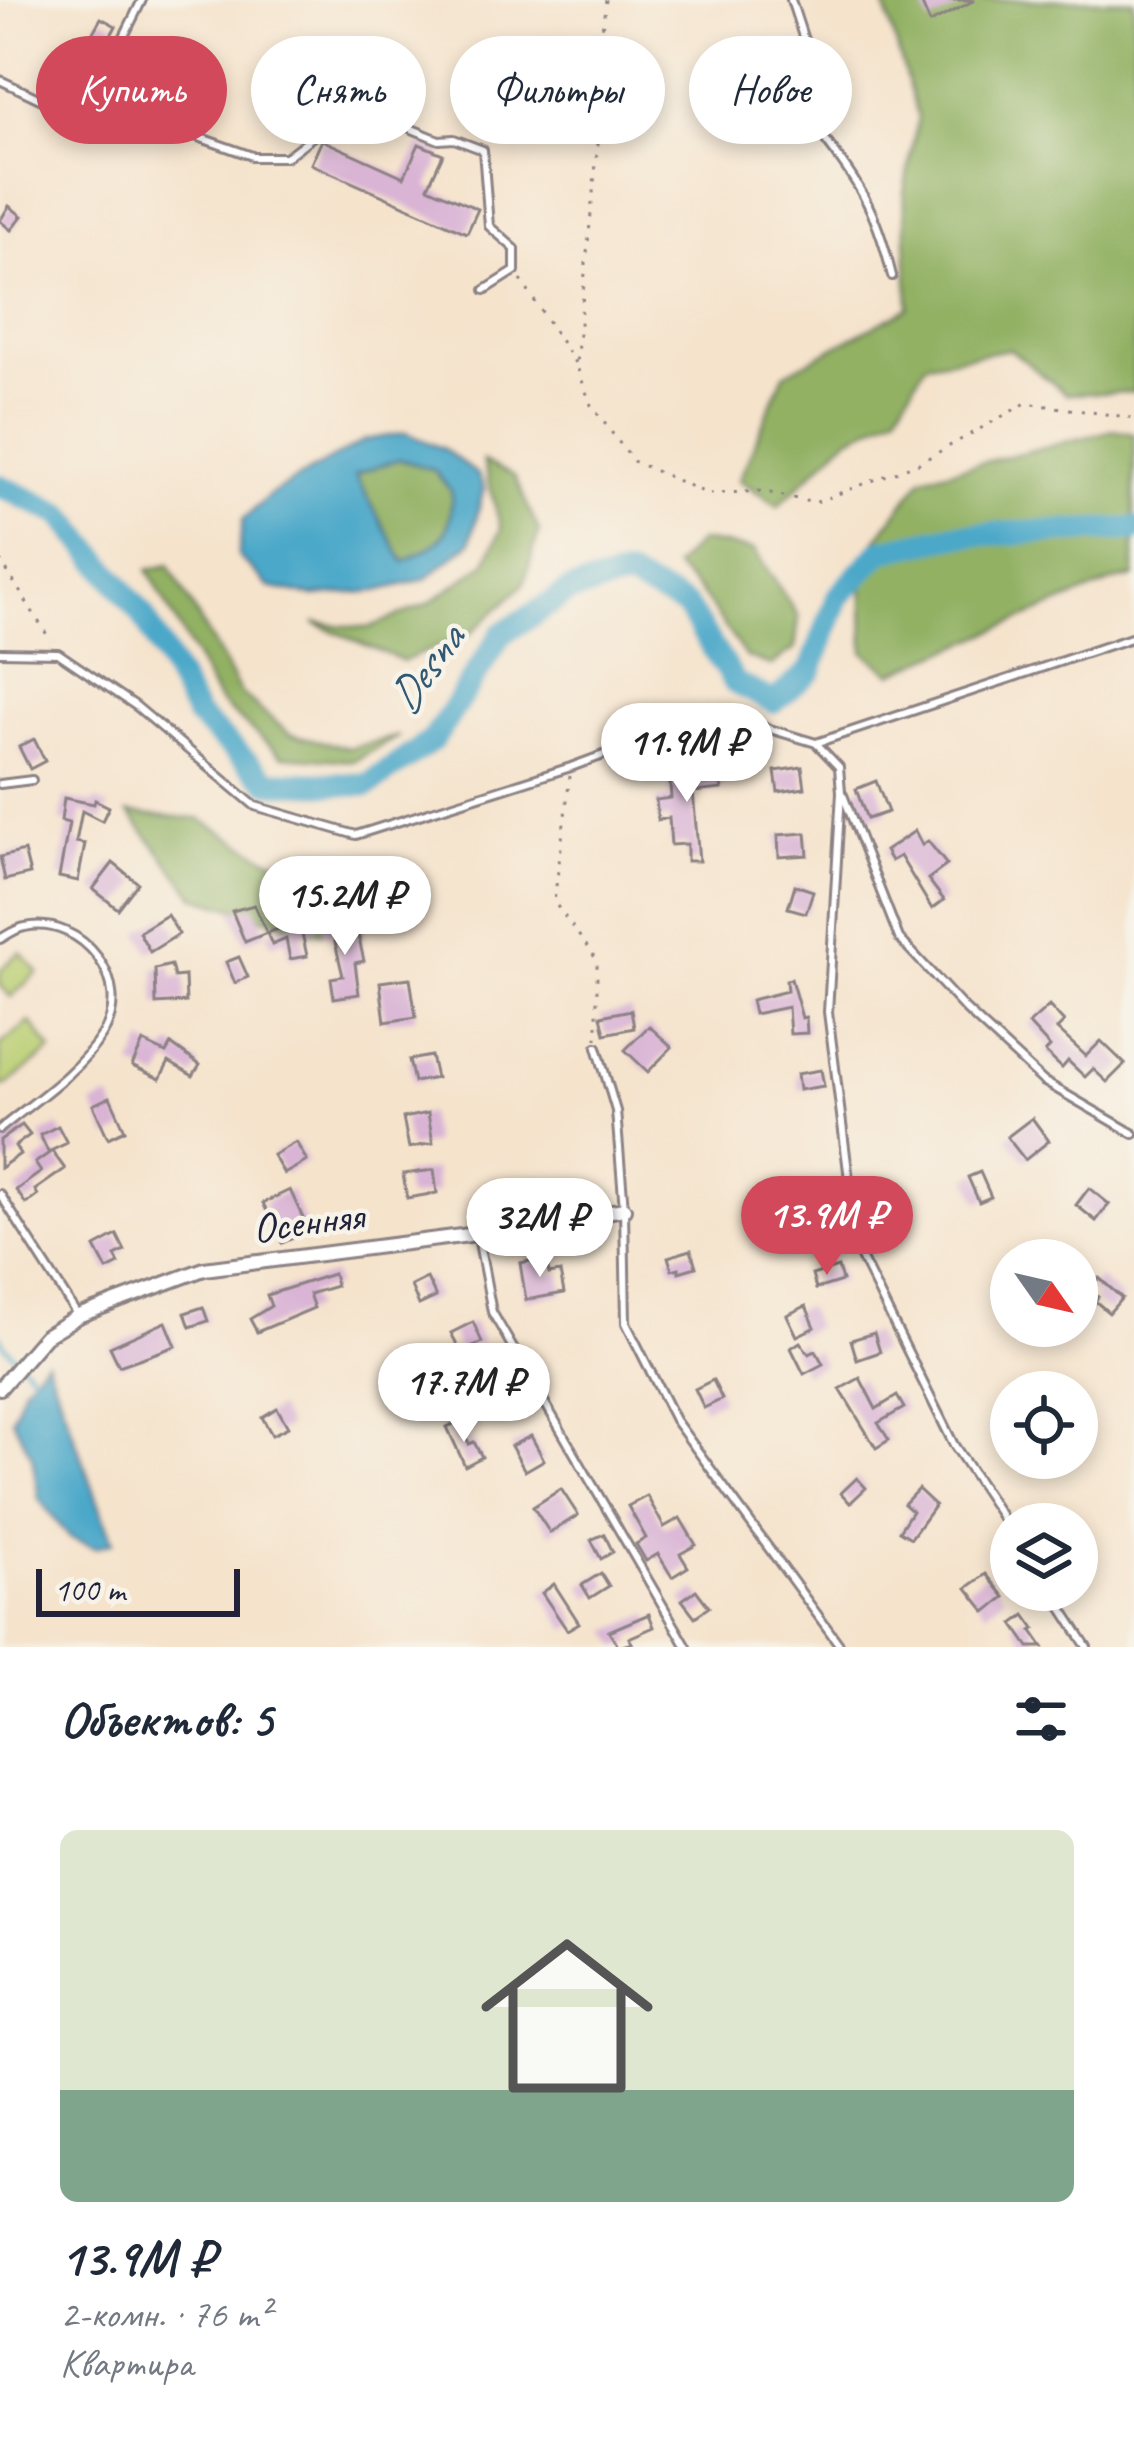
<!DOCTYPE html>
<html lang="ru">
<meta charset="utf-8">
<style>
:root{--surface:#fff;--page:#f2f2f3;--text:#1f2937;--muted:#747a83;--accent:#d1495b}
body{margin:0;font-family:Caveat,sans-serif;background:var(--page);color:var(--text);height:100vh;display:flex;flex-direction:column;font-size:45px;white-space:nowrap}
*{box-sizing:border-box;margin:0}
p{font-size:39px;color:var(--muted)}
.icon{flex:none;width:66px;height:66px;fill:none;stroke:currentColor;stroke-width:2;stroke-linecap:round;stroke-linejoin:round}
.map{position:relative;height:1647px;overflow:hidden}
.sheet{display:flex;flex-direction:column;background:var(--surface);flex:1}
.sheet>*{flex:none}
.hud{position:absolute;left:36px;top:36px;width:1062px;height:108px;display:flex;gap:24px}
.needle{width:78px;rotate:124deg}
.fabs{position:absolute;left:990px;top:1239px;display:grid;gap:24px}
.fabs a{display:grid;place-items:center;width:108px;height:108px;border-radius:50%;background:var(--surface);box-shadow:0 6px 18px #0003;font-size:60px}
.scale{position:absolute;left:36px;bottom:30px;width:204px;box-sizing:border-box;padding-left:12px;border:6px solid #22223b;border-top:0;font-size:33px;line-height:42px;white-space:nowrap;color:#22223b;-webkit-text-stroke:9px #f7f3e8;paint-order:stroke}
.price{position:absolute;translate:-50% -102px;padding:0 27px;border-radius:42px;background:#fff;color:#222;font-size:39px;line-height:78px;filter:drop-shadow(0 3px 6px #0008)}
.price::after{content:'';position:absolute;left:50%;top:72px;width:36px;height:27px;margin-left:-18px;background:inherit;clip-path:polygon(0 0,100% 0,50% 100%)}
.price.active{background:var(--accent);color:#fff}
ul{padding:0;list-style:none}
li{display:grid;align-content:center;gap:24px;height:636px;padding:0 60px}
li span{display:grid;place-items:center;height:372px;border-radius:18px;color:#555}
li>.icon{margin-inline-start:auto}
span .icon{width:216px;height:216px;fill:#fffc;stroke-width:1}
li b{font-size:51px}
h2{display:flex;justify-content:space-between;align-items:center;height:144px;padding:0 60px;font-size:51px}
.pill{padding:0 42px;border-radius:54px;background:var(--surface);box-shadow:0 6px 18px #0003;font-size:42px;line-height:108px}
.pill.active{background:var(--accent);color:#fff}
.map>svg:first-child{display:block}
.green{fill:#b9ce72;stroke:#6e7856;stroke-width:3}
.forest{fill:#92b164;stroke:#5a6a50;stroke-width:3}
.water{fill:#4ba8c9;stroke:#366582;stroke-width:3;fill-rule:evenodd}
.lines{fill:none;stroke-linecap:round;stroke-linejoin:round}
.stream{stroke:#4ba8c9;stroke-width:4.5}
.river{stroke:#4ba8c9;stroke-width:24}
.building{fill:#d9b4d5}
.lane-casing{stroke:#8c8284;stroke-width:12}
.street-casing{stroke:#8c8284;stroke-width:18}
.path{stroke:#8c8284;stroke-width:3;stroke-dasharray:3 9;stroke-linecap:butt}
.lane{stroke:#fff;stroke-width:6}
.street{stroke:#fff;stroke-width:12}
.labels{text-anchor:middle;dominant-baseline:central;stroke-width:9;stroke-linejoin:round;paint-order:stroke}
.street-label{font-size:42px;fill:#22223b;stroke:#f7f3e8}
.water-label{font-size:45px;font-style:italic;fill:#325874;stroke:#f7f3e8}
</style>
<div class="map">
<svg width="1134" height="1647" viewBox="0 0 1134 1647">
<rect width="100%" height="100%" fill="#f7f3e8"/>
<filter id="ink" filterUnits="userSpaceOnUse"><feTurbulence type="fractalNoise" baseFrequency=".00833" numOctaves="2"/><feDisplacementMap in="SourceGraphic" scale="24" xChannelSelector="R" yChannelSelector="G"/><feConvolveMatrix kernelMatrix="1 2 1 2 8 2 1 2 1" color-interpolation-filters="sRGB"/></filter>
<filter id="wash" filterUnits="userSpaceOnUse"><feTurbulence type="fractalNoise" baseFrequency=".004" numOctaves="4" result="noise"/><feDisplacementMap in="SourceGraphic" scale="48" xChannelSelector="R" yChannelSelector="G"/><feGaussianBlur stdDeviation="2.7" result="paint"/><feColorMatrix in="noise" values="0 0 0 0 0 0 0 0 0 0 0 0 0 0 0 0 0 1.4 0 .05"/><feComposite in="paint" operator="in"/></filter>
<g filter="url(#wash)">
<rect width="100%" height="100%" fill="#f5e3cc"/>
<g class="green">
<path d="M20 952 38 972 11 997 0 985V970Z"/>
<path d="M30 1022 52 1050 4 1087 0 1082V1045Z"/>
</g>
<g class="forest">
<path d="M883 0H1134V392L1066 394 1010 349 926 363 897 413 847 439 778 506 739 480 784 374 909 307 904 191 918 117Z"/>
<path d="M1114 430 1134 434V577L1114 581 892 673 864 652 862 559 923 477Z"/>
<path d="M399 459 434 470 452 492C450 539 444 541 403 562L355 474Z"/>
<path d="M483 461 514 476 539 531 524 584 470 634 403 661 314 623 368 628 428 604 485 564 501 529Z"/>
<path d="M700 541 754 550 799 617 795 649 771 665 746 657 700 592 674 567Z"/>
<path d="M169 565 241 694 290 734 349 748 399 736 354 761 282 756 219 702 148 570Z"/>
<path d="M129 813 200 819 264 856 365 898 360 936 304 930 196 897Z"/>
</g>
<g class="water">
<path d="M406 433 444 449 478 475 484 488 470 543 426 579 377 591 314 596 269 587 238 556 243 520 271 494 365 440ZM399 459 434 470 452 492C450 540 444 540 404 562L355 475Z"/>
<path d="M46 1360 113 1542 95 1548 69 1537 39 1499 32 1456 12 1419 24 1386Z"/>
</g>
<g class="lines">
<path class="stream" d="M0 1336 3 1344 33 1375"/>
<path class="river" d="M0 486 62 515 143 615 197 716 269 782 368 785 433 740 502 634 570 591 626 577 686 606 735 683 774 702 811 670 838 597 881 551 956 535 1134 529"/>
</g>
<g id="blocks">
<g class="building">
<path d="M920 0H975L930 23Z"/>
<path d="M101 18 116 26 82 88 66 80Z"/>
<path d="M322 140 404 177 419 144 443 154 428 187 478 209 467 233 311 164Z"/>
<path d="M9 206 22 216 11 230 0 221Z"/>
<path d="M34 739 45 761 30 769 19 747Z"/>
<path d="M802 767 805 788 778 792 775 771Z"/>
<path d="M720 768 722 789 693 792 699 861H687V844L671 845 669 818 658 820 656 800 671 798 669 771Z"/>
<path d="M876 781 888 812 867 819 856 789Z"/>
<path d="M64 798 94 804 95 800 109 807 102 821 82 811 76 842 85 844 78 881 59 877 69 823 61 821Z"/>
<path d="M915 831 922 845 928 841 947 865 928 879 944 900 932 909 900 856 891 861 885 851Z"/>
<path d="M806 833 808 855 779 857 778 835Z"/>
<path d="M24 851 30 874 5 880 0 857Z"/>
<path d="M113 863 138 883 118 909 93 889Z"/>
<path d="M795 885 813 891 806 913 788 908Z"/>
<path d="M254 905 267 933 245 942 232 911Z"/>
<path d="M320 914 318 928 302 933 307 956 290 959 286 939 272 945 267 933Z"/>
<path d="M167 915 179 934 150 952 139 932Z"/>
<path d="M337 917 338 929 357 930 364 961 355 963 359 994 334 998 331 978 343 976 333 934H324L323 918Z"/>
<path d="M239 957 248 977 235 983 226 962Z"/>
<path d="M171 965 174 977 185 976 186 1002 156 1004 155 969Z"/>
<path d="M410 978 416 1017 385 1022 380 982Z"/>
<path d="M791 979 802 1018 806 1017 807 1033 790 1034 788 1007 754 1014 751 1000 787 991 786 980Z"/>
<path d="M1049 1006 1064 1022 1057 1029 1086 1056 1101 1041 1125 1064 1107 1082 1093 1069 1085 1077 1068 1061 1062 1068 1045 1052 1050 1047 1029 1024Z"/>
<path d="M631 1010 634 1028 605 1034 601 1016Z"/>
<path d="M649 1026 672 1047 648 1072 625 1050Z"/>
<path d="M143 1042 166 1053 171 1044 200 1065 193 1076 169 1062 160 1079 132 1066Z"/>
<path d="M431 1056 436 1078 414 1082 409 1060Z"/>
<path d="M821 1070 824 1086 799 1090 797 1074Z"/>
<path d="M110 1097 125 1130 108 1138 93 1105Z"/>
<path d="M428 1113 433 1143 409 1148 403 1118Z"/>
<path d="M1032 1118 1049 1141 1025 1160 1007 1137Z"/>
<path d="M22 1125 30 1135 15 1146 20 1154 0 1168V1140Z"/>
<path d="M58 1126 67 1143 48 1152 40 1135Z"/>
<path d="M296 1142 307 1161 284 1174 273 1155Z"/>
<path d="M52 1151 65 1169 35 1190 38 1195 26 1204 16 1190 41 1172 35 1163Z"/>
<path d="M434 1170 437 1193 407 1198 403 1174Z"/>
<path d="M980 1172 991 1197 979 1202 968 1177Z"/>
<path d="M1089 1188 1109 1204 1096 1221 1076 1205Z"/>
<path d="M290 1190 309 1231 282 1243 263 1203Z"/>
<path d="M117 1235 125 1251 115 1256 119 1264 107 1270 95 1247Z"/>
<path d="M691 1250 696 1267 679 1272V1268L672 1270 668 1257Z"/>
<path d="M546 1258 549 1274 560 1272 564 1293 526 1300 520 1263Z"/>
<path d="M838 1267 842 1281 816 1289 812 1275Z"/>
<path d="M333 1274 336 1286 309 1294 314 1308 257 1332 250 1319 271 1306 267 1295Z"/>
<path d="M427 1278 436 1297 419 1305 411 1286Z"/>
<path d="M1099 1278 1122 1298 1109 1313 1095 1301 1098 1297 1089 1289Z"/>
<path d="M806 1306 815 1327 797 1336 787 1315Z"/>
<path d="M203 1307 208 1321 190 1327 185 1313Z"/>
<path d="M166 1322 176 1346 119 1366 110 1347Z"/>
<path d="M473 1322 482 1342 461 1352 451 1333Z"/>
<path d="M874 1333 880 1352 857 1360 851 1340Z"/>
<path d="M800 1342 809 1354 816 1351 823 1364 804 1374 791 1348Z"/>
<path d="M485 1361 500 1383 487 1392 472 1370Z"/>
<path d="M860 1378 876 1409 897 1396 904 1408 878 1423 889 1440 876 1448 840 1389Z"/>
<path d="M713 1380 722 1399 704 1408 695 1389Z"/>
<path d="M277 1408 288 1427 272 1435 262 1417Z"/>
<path d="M458 1422 469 1444 474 1442 482 1457 465 1466 447 1427Z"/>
<path d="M531 1436 544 1460 525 1471 511 1446Z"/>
<path d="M857 1478 866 1488 850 1503 841 1493Z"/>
<path d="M561 1489 578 1515 550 1533 533 1507Z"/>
<path d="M918 1489 935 1505 911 1538 899 1531 912 1511 904 1504Z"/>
<path d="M647 1496 664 1527 680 1518 696 1545 680 1554 688 1567 672 1577 658 1554 646 1561 636 1544 646 1538 628 1506Z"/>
<path d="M604 1534 613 1552 601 1559 591 1540Z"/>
<path d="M601 1573 609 1586 590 1598 582 1585Z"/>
<path d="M986 1574 1005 1597 986 1612 967 1588Z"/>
<path d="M554 1584 579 1623 567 1630 542 1593Z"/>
<path d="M696 1590 709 1607 695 1617 682 1600Z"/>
<path d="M649 1614 654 1627 629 1638 632 1643 619 1647 609 1631Z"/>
<path d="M1025 1615 1035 1629 1032 1631 1043 1647H1029L1013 1624Z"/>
</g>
</g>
</g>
<g filter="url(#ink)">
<use href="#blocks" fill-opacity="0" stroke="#8c8284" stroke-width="3"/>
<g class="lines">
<g class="lane-casing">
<g id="lane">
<path d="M791 0 825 104 814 125C858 182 875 205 892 276"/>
<path d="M0 80 61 109 92 101 142 0"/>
<path d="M92 101 117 133 184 132 255 157H286L329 124 395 122 439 140 454 139 483 150 489 226 515 249V271L485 290"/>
<path d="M0 652 58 653 136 706 255 806 356 835 571 767 717 713 816 743 839 767 841 792 828 1012 858 1251 954 1445 1011 1531"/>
<path d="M816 743 1134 637"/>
<path d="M0 784 32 780"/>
<path d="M843 795 899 938 966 1010 1043 1081 1134 1134"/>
<path d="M0 939C7 935 17 928 25 927 82 915 136 983 102 1035 78 1073 34 1101 0 1129"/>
<path d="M597 1047 616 1111 624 1209 626 1323 675 1420 841 1647"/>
<path d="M0 1194 78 1316"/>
<path d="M478 1237 492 1312 687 1647"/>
<path d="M1050 1590 1087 1647"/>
</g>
</g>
<g class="street-casing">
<path id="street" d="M0 1388 45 1336 78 1316 204 1269 477 1234 624 1209"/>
</g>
<g class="path">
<path d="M606 0 592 104 598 143 576 364 591 405 633 461 708 494 762 491 814 503 919 463 1026 403 1134 418"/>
<path d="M521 280 575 363"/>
<path d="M0 560 51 641"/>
<path d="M570 776 554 902 597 960V1039"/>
</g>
<use href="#lane" class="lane"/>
<use href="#street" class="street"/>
</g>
</g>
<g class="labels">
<g class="street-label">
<text transform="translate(308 1222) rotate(-7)">Осенняя</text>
</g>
<g class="water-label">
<text transform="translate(426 669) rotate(-54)">Desna</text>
</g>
</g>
</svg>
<div class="fabs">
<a><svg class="needle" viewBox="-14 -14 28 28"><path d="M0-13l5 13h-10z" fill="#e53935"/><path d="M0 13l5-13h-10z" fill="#747a83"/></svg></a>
<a><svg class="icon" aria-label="locate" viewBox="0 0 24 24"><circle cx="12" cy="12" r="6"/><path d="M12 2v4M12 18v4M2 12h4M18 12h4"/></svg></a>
<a><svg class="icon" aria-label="layers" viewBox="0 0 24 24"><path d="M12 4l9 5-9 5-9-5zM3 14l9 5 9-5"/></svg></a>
</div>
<div class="scale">100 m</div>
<b class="price" style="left:687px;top:805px">11.9M ₽</b>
<b class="price" style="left:345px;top:958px">15.2M ₽</b>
<b class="price active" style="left:827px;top:1278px">13.9M ₽</b>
<b class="price" style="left:540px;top:1280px">32M ₽</b>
<b class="price" style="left:464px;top:1445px">17.7M ₽</b>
<div class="hud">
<a class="pill active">Купить</a>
<a class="pill">Снять</a>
<a class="pill">Фильтры</a>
<a class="pill">Новое</a>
</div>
</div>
<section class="sheet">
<h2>Объектов: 5<svg class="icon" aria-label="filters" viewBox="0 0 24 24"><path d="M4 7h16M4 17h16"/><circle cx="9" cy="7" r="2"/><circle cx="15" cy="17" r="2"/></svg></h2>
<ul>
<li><span style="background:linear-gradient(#dfe7d0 70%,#7fa58c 0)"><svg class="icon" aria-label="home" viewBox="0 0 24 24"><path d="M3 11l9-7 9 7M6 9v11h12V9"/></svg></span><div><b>13.9M ₽</b><p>2-комн. · 76 m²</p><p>Квартира</p></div></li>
</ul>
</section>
